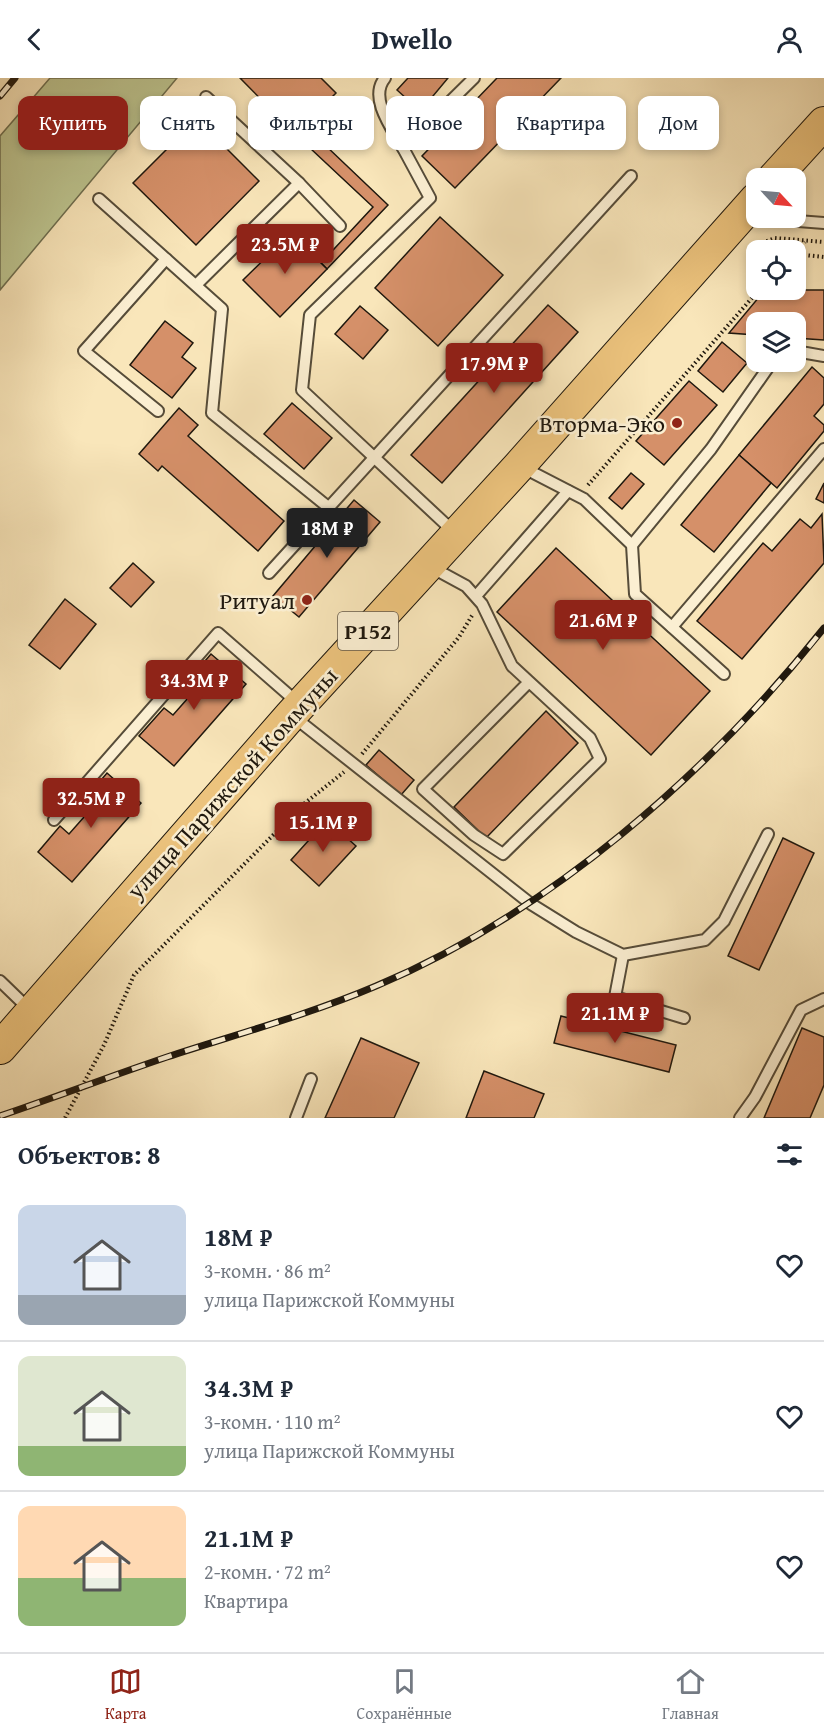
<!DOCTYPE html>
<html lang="ru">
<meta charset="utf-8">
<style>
:root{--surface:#fff;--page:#f6f6f7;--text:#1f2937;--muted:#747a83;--line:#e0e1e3;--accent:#8f2418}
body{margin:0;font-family:"Gentium Book Plus",serif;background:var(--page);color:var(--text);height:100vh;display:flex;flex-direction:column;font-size:22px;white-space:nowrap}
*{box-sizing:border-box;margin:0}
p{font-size:20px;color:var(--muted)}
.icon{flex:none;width:33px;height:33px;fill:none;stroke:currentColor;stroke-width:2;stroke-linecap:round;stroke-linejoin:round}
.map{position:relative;height:1040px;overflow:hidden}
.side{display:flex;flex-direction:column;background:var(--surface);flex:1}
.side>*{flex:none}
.hud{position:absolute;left:18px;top:18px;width:789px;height:54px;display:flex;gap:12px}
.needle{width:39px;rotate:116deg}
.controls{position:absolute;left:746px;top:90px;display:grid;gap:12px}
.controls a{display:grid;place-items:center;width:60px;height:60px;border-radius:12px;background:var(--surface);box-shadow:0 3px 9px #0003;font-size:30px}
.price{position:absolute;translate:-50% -51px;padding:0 14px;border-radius:6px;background:var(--accent);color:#fff;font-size:20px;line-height:39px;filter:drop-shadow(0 2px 3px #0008)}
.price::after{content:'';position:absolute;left:50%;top:36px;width:18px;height:14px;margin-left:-9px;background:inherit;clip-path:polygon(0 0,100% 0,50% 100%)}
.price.active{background:#222;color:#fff}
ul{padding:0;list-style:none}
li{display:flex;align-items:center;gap:18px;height:150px;padding:0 18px}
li+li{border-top:2px solid var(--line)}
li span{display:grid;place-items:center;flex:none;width:168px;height:120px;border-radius:12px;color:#555}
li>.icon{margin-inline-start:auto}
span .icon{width:72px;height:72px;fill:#fffc;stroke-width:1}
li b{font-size:26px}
h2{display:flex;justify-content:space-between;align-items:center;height:72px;padding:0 18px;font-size:26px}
.pill{padding:0 21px;border-radius:12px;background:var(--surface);box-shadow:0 3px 9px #0003;font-size:21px;line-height:54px}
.pill.active{background:var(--accent);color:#fff}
header{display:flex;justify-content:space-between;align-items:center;height:78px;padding:0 18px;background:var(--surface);font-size:27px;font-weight:700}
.tab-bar{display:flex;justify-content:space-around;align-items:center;height:84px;border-top:2px solid var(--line);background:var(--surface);font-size:16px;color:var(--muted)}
.tab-bar a{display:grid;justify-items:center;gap:3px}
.tab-bar .active{color:var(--accent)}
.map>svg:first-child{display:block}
.green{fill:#bdc590;stroke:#6e6e4f;stroke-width:1.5}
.building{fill:#d59069;stroke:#1f180e;stroke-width:1.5}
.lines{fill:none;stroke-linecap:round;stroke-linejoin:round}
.service-casing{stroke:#564c39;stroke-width:14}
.primary-casing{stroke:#1f180e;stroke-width:34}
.path{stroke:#1f180e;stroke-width:4;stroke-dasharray:1.5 3;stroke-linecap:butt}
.service{stroke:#fbefd2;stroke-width:10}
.primary{stroke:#ecc37d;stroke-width:32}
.rail-casing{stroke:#1f180e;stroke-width:7}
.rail{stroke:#fbefd2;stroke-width:4.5;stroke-dasharray:14;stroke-linecap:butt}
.poi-dot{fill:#8f2418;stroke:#fbefd2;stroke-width:2}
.labels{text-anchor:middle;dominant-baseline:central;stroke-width:5;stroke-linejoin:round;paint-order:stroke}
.shield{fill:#fbefd2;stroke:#615849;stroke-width:1.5}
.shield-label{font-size:22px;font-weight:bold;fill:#1f180e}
.poi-label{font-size:24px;fill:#1f180e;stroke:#fbefd2;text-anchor:end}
.street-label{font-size:24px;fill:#1f180e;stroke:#fbefd2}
</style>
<header><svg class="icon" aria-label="back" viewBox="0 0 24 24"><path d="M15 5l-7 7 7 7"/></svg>Dwello<svg class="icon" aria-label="person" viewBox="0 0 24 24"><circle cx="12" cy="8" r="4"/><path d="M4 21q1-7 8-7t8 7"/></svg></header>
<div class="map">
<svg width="824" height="1040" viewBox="0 0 824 1040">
<rect width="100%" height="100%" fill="#f9e6ba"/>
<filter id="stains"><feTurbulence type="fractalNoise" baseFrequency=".00333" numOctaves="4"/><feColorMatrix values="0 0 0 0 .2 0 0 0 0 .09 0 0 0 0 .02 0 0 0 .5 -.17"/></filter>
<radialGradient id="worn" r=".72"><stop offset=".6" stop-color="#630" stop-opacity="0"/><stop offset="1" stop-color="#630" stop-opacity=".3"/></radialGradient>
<path class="green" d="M50 0H177L0 212V58Z"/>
<g class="building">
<path d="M240 0H321L336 15 295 56Z"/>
<path d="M408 0H448L408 48 394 36 407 21 397 12Z"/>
<path d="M497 0H561L455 110 422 78Z"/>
<path d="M659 26 675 41 664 54 647 40Z"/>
<path d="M197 41 259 103 196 167 133 105Z"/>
<path d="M304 47 388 127 327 191 321 185 373 129 295 56Z"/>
<path d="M440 139 503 197 438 268 375 210Z"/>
<path d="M291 155 327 191 280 239 243 202Z"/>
<path d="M765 212H824V262L795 260V244H756V257L729 255Z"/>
<path d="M548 227 578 254 442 405 411 377Z"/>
<path d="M360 228 388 252 363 281 335 256Z"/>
<path d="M165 243 193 265 182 279 196 290 172 320 130 287Z"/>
<path d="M722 264 747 285 723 314 698 293Z"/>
<path d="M812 289 824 300V326L814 338 824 347V353L777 410 739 377Z"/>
<path d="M689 303 717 327 664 387 636 363Z"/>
<path d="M292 325 332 360 304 391 264 356Z"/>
<path d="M179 330 198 347 188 358 284 443 258 473 162 388 158 393 139 376Z"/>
<path d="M739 377 771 405 714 474 681 447Z"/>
<path d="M631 395 644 406 622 431 609 420Z"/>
<path d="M824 405V425L816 421Z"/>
<path d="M354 422 380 444 299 539 273 518Z"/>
<path d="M822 436 824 485 742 581 697 543 763 465 772 473 800 441 811 450Z"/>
<path d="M556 470 710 613 651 677 497 534Z"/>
<path d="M133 485 154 504 131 529 110 510Z"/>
<path d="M65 521 96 546 60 591 29 567Z"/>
<path d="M211 576 246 606 174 688 139 658 164 630 173 637 196 611 187 604Z"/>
<path d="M546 633 578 665 486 760 454 729Z"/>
<path d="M379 672 414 702 401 717 366 687Z"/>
<path d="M107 695 141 725 72 804 38 774 60 748 69 756 92 730 84 722Z"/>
<path d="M327 742 356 768 319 808 291 782Z"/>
<path d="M783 760 814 775 759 892 728 878Z"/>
<path d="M561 938 676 967 669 994 554 965Z"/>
<path d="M802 950 824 959V1007L810 1040H764Z"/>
<path d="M361 960 419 985 394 1040H325Z"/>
<path d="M484 993 544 1016 534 1040H466Z"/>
</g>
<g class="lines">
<g class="service-casing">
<g id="service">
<path d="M385 0C368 20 393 52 403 70"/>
<path d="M299 105 340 148"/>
<path d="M99 121 222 231 212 335 328 429"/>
<path d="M747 139 824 145"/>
<path d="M196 207 299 105 206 19"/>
<path d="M795 273 824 278"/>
<path d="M158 333 84 273 166 181"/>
<path d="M522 389 584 421 632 467 635 516 724 596"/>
<path d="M454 454 302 312 310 237 430 120 403 70 474 0"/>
<path d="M632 467 711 371 772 284"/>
<path d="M431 489 466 508 482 526 512 588 590 660 600 681 503 776 474 757 423 711 529 604"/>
<path d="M269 495 631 98"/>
<path d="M476 518 568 413"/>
<path d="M672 549 824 371"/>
<path d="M294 639 531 826 576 854 623 877 705 862 724 843 768 756"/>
<path d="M54 742 218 555 298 625"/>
<path d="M623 877 615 919 684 940"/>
<path d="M0 903 31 933"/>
<path d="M296 1040 311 1001"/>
<path d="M740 1040 755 1019 801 932 824 921"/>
</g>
</g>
<g class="primary-casing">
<g id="primary">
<path d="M774 100 824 45"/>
<path d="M0 970 291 637 519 388 756 121"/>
</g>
</g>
<g class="path">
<path d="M754 168 775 160 824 164"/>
<path d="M795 174 805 164"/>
<path d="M795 176 824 179"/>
<path d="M588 407 759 212"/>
<path d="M362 676 459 559 473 536"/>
<path d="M65 1040 104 967 134 897 305 725 344 694"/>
</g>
<use href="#service" class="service"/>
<use href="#primary" class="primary"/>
<g class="rail-casing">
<g id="rail">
<path d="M0 18 15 0"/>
<path d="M0 1038C56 1019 111 998 167 979 237 956 308 937 376 908 549 835 708 696 824 550"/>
</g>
</g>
<use href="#rail" class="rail"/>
</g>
<g class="poi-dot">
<circle cx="677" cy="345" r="6"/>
<circle cx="307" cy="522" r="6"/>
</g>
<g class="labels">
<rect class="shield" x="338" y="534" width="60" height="38" rx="4.5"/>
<g class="shield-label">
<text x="368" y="553">Р152</text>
</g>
<g class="poi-label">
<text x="665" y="345">Вторма-Эко</text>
<text x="295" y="522">Ритуал</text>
</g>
<g class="street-label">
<text transform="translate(232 705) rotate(-48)">улица Парижской Коммуны</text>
</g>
</g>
<rect width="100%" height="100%" filter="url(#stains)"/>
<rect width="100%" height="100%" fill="url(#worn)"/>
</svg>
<div class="controls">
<a><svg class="needle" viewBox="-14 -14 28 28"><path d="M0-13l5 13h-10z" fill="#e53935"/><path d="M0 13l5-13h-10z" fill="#747a83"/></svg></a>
<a><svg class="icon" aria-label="locate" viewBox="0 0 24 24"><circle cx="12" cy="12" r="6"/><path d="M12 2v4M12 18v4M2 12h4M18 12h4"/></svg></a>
<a><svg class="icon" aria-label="layers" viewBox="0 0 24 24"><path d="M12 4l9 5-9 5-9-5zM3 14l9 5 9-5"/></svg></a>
</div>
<b class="price" style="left:285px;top:197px">23.5M ₽</b>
<b class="price" style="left:494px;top:316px">17.9M ₽</b>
<b class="price active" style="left:327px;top:481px">18M ₽</b>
<b class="price" style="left:603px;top:573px">21.6M ₽</b>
<b class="price" style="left:194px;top:633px">34.3M ₽</b>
<b class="price" style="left:91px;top:751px">32.5M ₽</b>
<b class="price" style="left:323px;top:775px">15.1M ₽</b>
<b class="price" style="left:615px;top:966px">21.1M ₽</b>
<div class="hud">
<a class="pill active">Купить</a>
<a class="pill">Снять</a>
<a class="pill">Фильтры</a>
<a class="pill">Новое</a>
<a class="pill">Квартира</a>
<a class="pill">Дом</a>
</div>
</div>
<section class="side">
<h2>Объектов: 8<svg class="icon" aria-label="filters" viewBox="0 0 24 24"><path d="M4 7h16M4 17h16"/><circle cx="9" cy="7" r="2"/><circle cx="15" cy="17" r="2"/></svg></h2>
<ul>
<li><span style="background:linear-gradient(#c9d6e8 75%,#9aa5b1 0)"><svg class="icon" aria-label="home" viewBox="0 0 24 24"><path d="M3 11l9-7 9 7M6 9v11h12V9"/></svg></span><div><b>18M ₽</b><p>3-комн. · 86 m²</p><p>улица Парижской Коммуны</p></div><svg class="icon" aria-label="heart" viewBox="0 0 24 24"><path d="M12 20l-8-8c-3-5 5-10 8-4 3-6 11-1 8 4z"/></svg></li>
<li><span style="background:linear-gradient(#dfe7d0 75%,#8fb573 0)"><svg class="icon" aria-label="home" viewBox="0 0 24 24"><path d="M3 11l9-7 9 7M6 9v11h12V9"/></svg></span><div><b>34.3M ₽</b><p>3-комн. · 110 m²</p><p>улица Парижской Коммуны</p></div><svg class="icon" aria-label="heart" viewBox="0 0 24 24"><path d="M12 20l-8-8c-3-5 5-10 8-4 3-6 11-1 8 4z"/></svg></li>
<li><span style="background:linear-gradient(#ffd9b3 60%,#8fb573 0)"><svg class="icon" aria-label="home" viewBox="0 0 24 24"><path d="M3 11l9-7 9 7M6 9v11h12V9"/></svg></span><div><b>21.1M ₽</b><p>2-комн. · 72 m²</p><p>Квартира</p></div><svg class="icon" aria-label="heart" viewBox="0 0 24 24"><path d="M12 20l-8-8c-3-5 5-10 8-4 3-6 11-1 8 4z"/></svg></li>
</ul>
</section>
<nav class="tab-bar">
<a class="active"><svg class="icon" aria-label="map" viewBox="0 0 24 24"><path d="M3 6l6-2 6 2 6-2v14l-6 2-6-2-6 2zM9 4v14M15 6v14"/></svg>Карта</a>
<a><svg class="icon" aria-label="saved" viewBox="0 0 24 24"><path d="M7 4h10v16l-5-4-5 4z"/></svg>Сохранённые</a>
<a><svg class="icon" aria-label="home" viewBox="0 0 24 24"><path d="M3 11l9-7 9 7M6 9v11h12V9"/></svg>Главная</a>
</nav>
